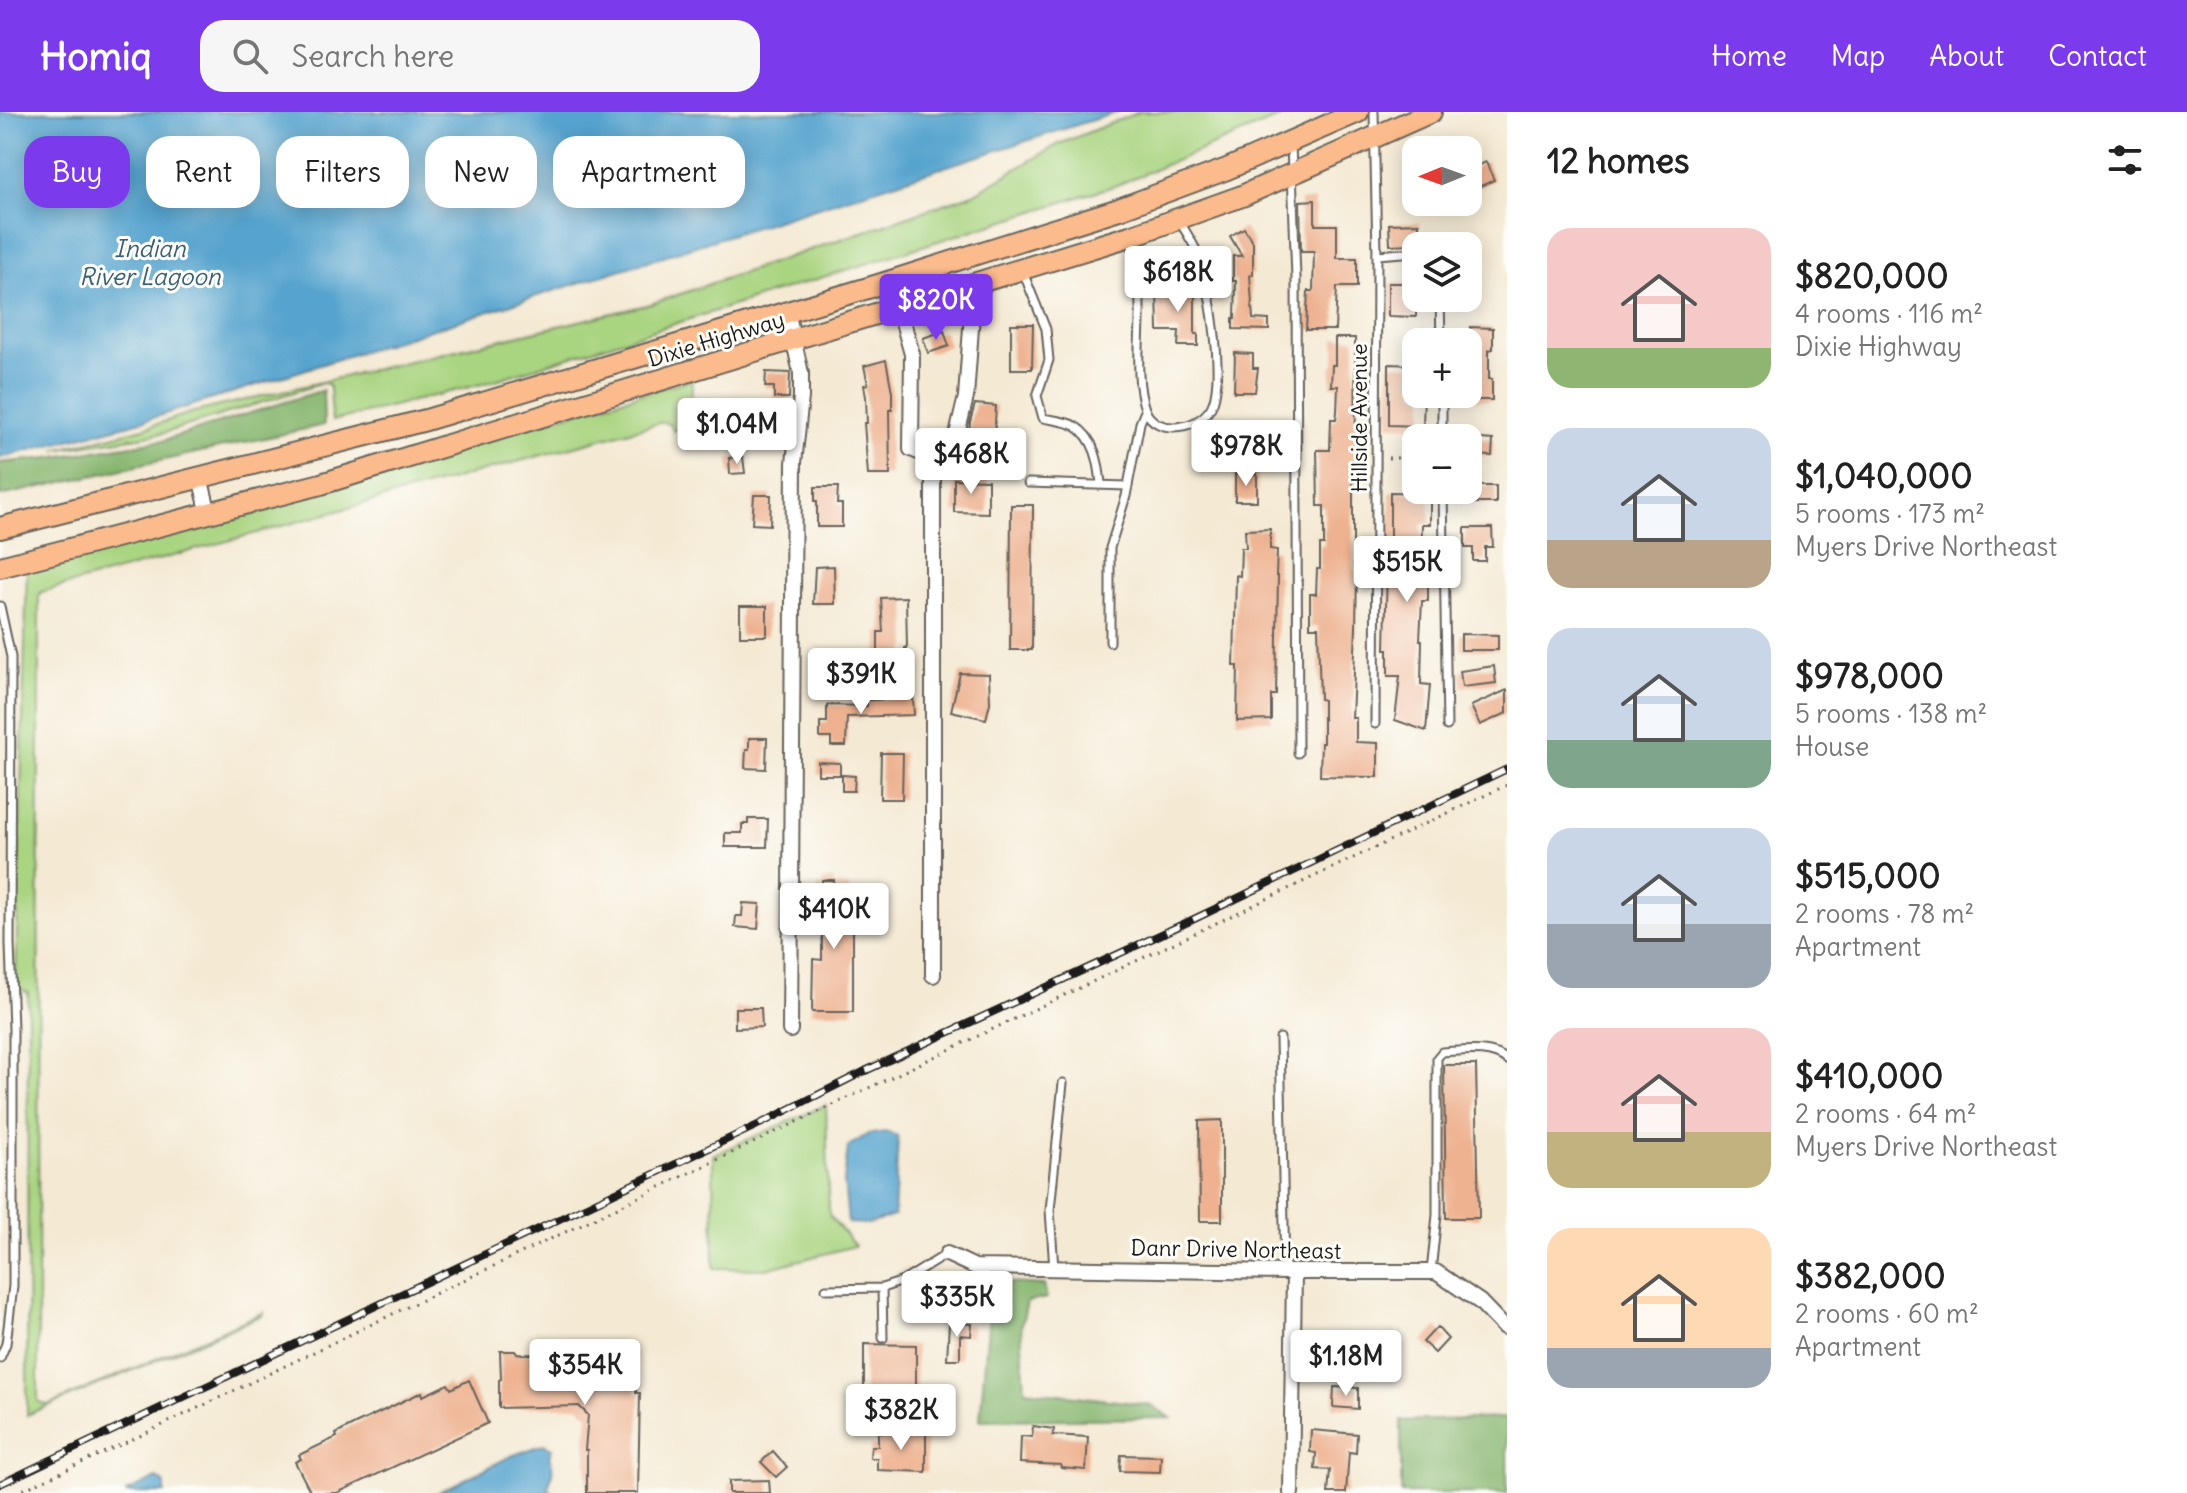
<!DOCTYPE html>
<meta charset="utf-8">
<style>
:root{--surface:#fff;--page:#f6f6f6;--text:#222;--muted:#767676;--accent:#7c3aed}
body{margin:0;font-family:Delius,sans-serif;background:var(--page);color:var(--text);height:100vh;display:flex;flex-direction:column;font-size:30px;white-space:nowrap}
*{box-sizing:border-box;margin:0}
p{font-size:26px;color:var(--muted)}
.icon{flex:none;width:44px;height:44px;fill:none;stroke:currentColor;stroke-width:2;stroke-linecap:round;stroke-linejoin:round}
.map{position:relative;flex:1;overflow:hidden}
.sheet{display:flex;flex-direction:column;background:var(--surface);width:680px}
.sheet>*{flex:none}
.top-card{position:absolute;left:24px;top:24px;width:760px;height:72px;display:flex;gap:16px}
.needle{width:52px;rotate:269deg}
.buttons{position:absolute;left:1402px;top:24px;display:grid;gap:16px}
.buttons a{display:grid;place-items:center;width:80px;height:80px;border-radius:16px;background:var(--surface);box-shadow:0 4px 20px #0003;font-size:40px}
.price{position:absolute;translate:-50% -68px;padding:0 18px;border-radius:8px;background:#fff;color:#222;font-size:26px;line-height:52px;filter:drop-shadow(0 2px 4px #0008)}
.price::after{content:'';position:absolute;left:50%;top:48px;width:24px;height:18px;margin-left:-12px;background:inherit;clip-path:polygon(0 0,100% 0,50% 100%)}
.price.active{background:var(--accent);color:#fff}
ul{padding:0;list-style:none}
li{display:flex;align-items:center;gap:24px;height:200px;padding:0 40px}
li span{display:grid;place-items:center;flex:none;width:224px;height:160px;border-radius:24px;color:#555}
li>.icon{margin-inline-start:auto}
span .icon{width:96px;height:96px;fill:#fffc;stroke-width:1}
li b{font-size:34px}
h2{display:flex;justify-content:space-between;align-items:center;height:96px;padding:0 40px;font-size:34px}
.pill{padding:0 28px;border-radius:24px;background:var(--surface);box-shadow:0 4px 20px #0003;font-size:28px;line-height:72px}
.pill.active{background:var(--accent);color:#fff}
header{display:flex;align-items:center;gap:48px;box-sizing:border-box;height:112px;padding:0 40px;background:var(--accent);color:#fff}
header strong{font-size:38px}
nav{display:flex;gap:44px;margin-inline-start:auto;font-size:28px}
.search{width:560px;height:72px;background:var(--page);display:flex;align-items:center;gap:20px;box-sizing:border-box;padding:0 28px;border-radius:24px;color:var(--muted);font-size:30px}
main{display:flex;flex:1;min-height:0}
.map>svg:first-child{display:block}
.green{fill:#a9d480;stroke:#62784e;stroke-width:2}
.forest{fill:#86b66e;stroke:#516945;stroke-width:2}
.water{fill:#54a3ce;stroke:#386075;stroke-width:2}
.building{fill:#eeb291}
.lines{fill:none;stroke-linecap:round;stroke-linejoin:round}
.service-casing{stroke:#68645c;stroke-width:11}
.minor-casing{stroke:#68645c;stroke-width:18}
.primary-casing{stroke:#68645c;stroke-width:24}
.path{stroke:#68645c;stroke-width:3;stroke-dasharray:2 6;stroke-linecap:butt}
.service{stroke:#fff;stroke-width:7}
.minor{stroke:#fff;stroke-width:14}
.primary{stroke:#fbbb8c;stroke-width:20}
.rail-casing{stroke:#1c1c1c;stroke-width:8}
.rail{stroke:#fdfcf7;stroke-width:5;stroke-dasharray:15;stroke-linecap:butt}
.labels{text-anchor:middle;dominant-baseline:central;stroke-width:6;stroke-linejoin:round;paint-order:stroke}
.street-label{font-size:22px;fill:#1c1c1c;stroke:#fdfcf7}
.water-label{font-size:24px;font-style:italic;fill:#386075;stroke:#fdfcf7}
</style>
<header>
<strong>Homiq</strong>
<div class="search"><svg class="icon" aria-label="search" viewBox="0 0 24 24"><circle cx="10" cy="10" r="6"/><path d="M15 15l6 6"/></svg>Search here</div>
<nav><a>Home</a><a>Map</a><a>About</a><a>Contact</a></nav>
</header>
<main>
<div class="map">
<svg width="1507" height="1381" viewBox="0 0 1507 1381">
<rect width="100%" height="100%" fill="#fdfcf7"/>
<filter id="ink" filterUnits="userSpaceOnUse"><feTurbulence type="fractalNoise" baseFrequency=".0125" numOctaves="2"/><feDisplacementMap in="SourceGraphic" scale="16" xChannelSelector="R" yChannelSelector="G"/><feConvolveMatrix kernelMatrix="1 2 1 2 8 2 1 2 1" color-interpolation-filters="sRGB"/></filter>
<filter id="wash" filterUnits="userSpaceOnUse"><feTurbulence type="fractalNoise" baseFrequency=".006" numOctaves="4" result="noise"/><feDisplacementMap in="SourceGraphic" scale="32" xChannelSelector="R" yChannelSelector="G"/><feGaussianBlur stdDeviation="1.8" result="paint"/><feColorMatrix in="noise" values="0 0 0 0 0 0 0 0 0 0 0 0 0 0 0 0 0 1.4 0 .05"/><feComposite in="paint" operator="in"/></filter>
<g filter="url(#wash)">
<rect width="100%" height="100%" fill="#f4e9d3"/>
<g class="green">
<path d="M1139 0H1293L1117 73 486 271 332 309 330 276 328 272 323 271 164 321 55 338 148 315 190 301 651 192 973 82 1059 32Z"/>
<path d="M692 267 691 310 673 319 671 313 663 310 41 480 39 484 38 1289 42 1292 49 1293 264 1200 263 1203 27 1303 28 880 17 878 16 863 27 457Z"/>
<path d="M826 993 829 1103 855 1134 766 1157 714 1156 713 1043Z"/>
</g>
<g class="forest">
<path d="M323 278 324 313 0 384V351L49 346 165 328Z"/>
<path d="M996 1170 1044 1173 1047 1186 1027 1190 1021 1215 1025 1278 1151 1293 1171 1306 980 1308 989 1202Z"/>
<path d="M1507 1306V1381H1401V1309Z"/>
</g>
<g class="water">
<path d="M0 0H1118L146 308 0 346Z"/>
<path d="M888 1020 898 1025 894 1104 869 1112 848 1111 844 1069 848 1035 868 1022Z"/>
<path d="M544 1332 552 1336 549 1345C555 1354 552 1366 548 1375L553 1381H437L511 1344Z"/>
<path d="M157 1366 165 1372V1381H125Z"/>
</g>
<g id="blocks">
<g class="building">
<path d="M1486 50 1494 68 1468 80V58Z"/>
<path d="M1315 88V113H1337V146H1357V175H1337L1335 218H1306L1308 179H1313L1314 139H1301L1300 89Z"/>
<path d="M1419 111V126H1410V132L1390 133 1389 112Z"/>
<path d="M1244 116 1253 130V163H1250L1253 207 1269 208V218L1233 217V206H1235L1236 169H1233V144H1242L1230 124Z"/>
<path d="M1388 171H1416V205L1388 204Z"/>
<path d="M1157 177H1195V222H1198V234H1178L1179 219H1158Z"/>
<path d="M1011 212H1033L1032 257H1011Z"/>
<path d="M1470 215 1493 216V237L1489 238V267H1492V288H1469Z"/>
<path d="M944 219 949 234 928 241 923 226Z"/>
<path d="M1335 226H1355L1356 348 1355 370H1353V433L1354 458H1357L1356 516 1352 606H1356V630L1378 631V665L1320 664 1321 631H1323V608L1325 607 1323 608V588L1320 587 1318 515H1310V482H1316L1317 457H1320V433H1324V394H1318L1317 338H1330L1331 307H1336L1337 300 1338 274H1331L1332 253H1335Z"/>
<path d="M1235 241 1253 242V256H1258L1255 280H1234Z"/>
<path d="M886 248 892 280V298H889L890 363H868L864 311H867L866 285 864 273 868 272 864 254Z"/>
<path d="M1389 252 1416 253V282H1424L1423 314 1389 313Z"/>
<path d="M766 260 790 261 789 286H774V275H765Z"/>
<path d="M975 292 996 294 993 343 968 342 970 310Z"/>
<path d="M1468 326 1493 328 1492 344 1468 343Z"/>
<path d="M743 345 745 361 730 362 729 346Z"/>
<rect x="1235" y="362" width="22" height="27"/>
<path d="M954 367 988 368V401L954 400Z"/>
<path d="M1468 374H1496V391H1456V378H1468Z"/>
<path d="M815 375H838L837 392H842V415H817V389H815Z"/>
<path d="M1390 380 1430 381V412H1422L1421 448H1427L1428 454V489H1422L1420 528H1422L1421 572 1430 573 1426 619 1395 608 1400 564H1388V537H1385L1387 454 1389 431H1390Z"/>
<path d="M754 383H771L770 413 752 412Z"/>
<path d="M1011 393H1033L1032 538H1010Z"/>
<path d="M1465 416H1492L1493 435H1485V449H1473V436H1465Z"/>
<path d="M1270 417V437L1277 438 1276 464H1278L1276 583H1271V608L1237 609 1238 554H1234L1236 463 1240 464 1241 436H1246L1245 418Z"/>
<path d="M834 454 835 492H813L815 455Z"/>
<path d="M906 485 907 536H905V544H878V520H883L881 486Z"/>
<rect x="740" y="494" width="27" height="30"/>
<path d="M1461 522 1498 523V538H1461Z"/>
<path d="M1494 554 1496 571 1462 575 1460 559Z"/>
<path d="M960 561 989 562 990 591 986 607 951 599Z"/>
<path d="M1507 578V601L1480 613 1471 594Z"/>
<path d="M913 586 914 603 847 605 846 634H831V626H820V610H827V593L867 594V588Z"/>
<path d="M749 626H767L766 657 745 656 746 637H749Z"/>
<path d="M881 641H903L902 687H880Z"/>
<path d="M818 650 840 651V663H818Z"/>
<path d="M842 663 855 664 854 679H842Z"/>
<path d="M748 707H768L767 735H725V721H742V712H748Z"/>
<path d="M822 768H834V774H849V803H853V900H812L813 847 822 848V818H815L817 773H822Z"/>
<path d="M743 791 760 792 758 817 735 815 736 804H742Z"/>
<path d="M735 896H761L762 915 735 916Z"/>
<path d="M1444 953H1476L1479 1106H1446Z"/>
<path d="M1222 1008V1109H1200L1199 1009Z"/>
<path d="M949 1211 972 1212 971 1224 960 1223V1247H947Z"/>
<path d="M1437 1215 1448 1227 1435 1241 1423 1230Z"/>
<path d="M864 1232 916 1233V1289H864Z"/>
<path d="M500 1239H515L517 1242 580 1243H596V1240L636 1241V1281H640L638 1381H587V1338H585L588 1303 579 1294 499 1296V1268L501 1267Z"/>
<path d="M469 1268 488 1311 337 1381H311L295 1350 301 1347 299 1343 337 1325 336 1322 351 1314 422 1280 423 1284 448 1272 451 1277Z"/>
<path d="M1334 1275 1358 1276V1297L1333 1295Z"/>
<path d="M1033 1314 1054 1317 1053 1323 1088 1325 1086 1358 1061 1356V1353L1020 1351 1021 1324 1032 1325Z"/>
<path d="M1311 1318 1357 1322 1356 1341 1349 1340 1346 1381H1328L1330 1358 1315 1357 1316 1341 1310 1340Z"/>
<path d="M878 1320 926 1321V1360L877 1358V1346H870L871 1334H878Z"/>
<path d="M773 1339 787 1355 776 1365 761 1350Z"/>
<path d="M1121 1343 1161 1344 1160 1360 1120 1359Z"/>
<path d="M769 1368 770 1381H729V1369Z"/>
</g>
</g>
</g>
<g filter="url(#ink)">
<use href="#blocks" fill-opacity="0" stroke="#68645c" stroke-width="2"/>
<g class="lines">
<g class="service-casing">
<g id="service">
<path d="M1374 0 1377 143 1375 612"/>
<path d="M1291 32 1296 166 1298 641"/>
<path d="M1131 126C1135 148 1139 171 1140 193 1141 224 1134 267 1145 297 1155 326 1204 317 1213 291 1224 260 1210 170 1197 140 1192 129 1185 119 1179 108"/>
<path d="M1377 143 1416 140"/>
<path d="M1023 160 1046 217 1049 248 1037 284 1043 306C1052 308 1066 309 1075 314 1095 326 1099 351 1101 372"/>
<path d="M1440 186 1441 230"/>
<path d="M1442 282V326"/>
<path d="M1028 371 1128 374"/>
<path d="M1443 378 1447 614"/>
<path d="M0 494 11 545 10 832 13 917V1174L6 1232 0 1246"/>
<path d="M1110 530V436L1126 384 1140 311 1145 299"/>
<path d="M1280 926 1285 1160"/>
<path d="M1054 1157 1050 1098 1063 971"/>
<path d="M1431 1160 1437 1103V946L1442 940C1462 939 1491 934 1507 948"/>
<path d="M882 1176 883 1226"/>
<path d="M826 1177 882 1176 903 1169 947 1142"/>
</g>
</g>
<g class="minor-casing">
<g id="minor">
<path d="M899 196 912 242 911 337 933 346V863"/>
<path d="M787 199 801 261V285L794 351 790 918"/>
<path d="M933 346 954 335 966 285 972 202 968 175"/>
<path d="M200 365 209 402"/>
<path d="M947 1142 975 1155 1285 1160H1436L1480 1190 1504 1215H1507"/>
<path d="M1291 1381 1294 1160"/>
</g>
</g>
<g class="primary-casing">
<g id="primary">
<path d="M0 416 426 308 878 173 1119 97 1227 57 1358 0"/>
<path d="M0 455 321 372 1130 124 1242 84 1431 0"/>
</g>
</g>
<g class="path">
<path d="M1438 98 1447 90"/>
<path d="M1426 326 1431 311"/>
<path d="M1388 346H1416"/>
<path d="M16 1381 144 1322 403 1197 1507 673"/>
</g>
<use href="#service" class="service"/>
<use href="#minor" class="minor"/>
<use href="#primary" class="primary"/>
<g class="rail-casing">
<path id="rail" d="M0 1372 762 1011 865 959 1192 808 1507 657"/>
</g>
<use href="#rail" class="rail"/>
</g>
</g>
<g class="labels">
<g class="street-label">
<text transform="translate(716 227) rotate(-17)">Dixie Highway</text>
<text transform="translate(1359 306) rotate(-90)">Hillside Avenue</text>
<text transform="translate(1236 1137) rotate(1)">Danr Drive Northeast</text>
</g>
<g class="water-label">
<text x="150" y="136">Indian<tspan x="150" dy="28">River Lagoon</tspan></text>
</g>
</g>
</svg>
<div class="buttons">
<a><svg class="needle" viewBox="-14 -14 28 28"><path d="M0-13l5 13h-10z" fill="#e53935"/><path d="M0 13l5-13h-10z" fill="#767676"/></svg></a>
<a><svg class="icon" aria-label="layers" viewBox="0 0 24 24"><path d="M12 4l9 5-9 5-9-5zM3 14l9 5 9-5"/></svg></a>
<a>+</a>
<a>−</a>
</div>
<b class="price" style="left:1178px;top:202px">$618K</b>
<b class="price active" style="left:936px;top:230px">$820K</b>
<b class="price" style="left:737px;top:354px">$1.04M</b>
<b class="price" style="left:1246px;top:376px">$978K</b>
<b class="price" style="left:971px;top:384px">$468K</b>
<b class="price" style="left:1407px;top:492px">$515K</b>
<b class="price" style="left:861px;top:604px">$391K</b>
<b class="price" style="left:834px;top:839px">$410K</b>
<b class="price" style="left:957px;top:1227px">$335K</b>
<b class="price" style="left:1346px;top:1286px">$1.18M</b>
<b class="price" style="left:585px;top:1295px">$354K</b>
<b class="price" style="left:901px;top:1340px">$382K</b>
<div class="top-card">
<a class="pill active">Buy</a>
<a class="pill">Rent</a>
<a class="pill">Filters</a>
<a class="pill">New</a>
<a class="pill">Apartment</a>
</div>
</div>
<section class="sheet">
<h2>12 homes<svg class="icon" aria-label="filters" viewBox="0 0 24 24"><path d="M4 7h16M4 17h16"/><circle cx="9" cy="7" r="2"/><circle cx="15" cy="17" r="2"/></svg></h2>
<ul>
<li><span style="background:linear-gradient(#f6c9c9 75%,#8fb573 0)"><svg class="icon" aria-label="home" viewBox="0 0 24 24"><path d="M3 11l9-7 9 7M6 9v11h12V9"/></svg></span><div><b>$820,000</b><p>4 rooms · 116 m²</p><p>Dixie Highway</p></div></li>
<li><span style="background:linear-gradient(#c9d6e8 70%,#b9a48a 0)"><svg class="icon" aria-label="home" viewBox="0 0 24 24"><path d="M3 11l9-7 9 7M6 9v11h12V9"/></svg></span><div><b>$1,040,000</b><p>5 rooms · 173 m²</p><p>Myers Drive Northeast</p></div></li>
<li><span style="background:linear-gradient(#c9d6e8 70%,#7fa58c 0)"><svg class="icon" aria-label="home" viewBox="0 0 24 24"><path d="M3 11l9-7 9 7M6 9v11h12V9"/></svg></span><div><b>$978,000</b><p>5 rooms · 138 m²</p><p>House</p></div></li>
<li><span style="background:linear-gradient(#c9d6e8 60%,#9aa5b1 0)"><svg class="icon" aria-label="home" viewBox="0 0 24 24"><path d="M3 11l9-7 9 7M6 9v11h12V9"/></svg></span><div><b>$515,000</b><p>2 rooms · 78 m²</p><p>Apartment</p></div></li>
<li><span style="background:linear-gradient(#f6c9c9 65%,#c2b280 0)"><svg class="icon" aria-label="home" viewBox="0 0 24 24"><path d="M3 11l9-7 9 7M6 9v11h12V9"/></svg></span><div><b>$410,000</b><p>2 rooms · 64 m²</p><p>Myers Drive Northeast</p></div></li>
<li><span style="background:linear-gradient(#ffd9b3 75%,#9aa5b1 0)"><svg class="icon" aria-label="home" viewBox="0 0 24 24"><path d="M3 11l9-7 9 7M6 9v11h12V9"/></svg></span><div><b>$382,000</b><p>2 rooms · 60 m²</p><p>Apartment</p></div></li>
</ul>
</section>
</main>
